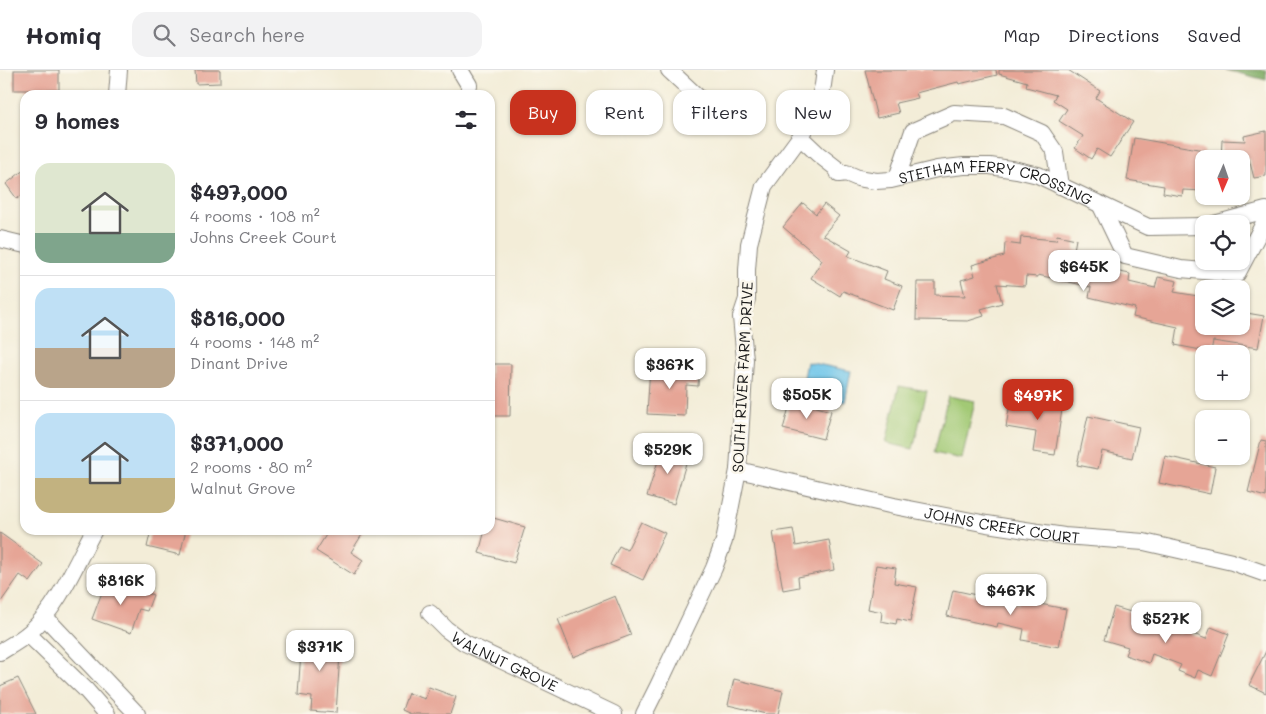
<!DOCTYPE html>
<meta charset="utf-8">
<style>
:root{--surface:#fff;--page:#f2f2f3;--text:#2b2b33;--muted:#7c7c81;--line:#e1e1e2;--accent:#c8321e}
body{margin:0;font-family:Mali,sans-serif;background:var(--page);color:var(--text);height:100vh;display:flex;flex-direction:column;font-size:19px;white-space:nowrap}
*{box-sizing:border-box;margin:0}
p{font-size:16px;color:var(--muted)}
.icon{flex:none;width:28px;height:28px;fill:none;stroke:currentColor;stroke-width:2;stroke-linecap:round;stroke-linejoin:round}
.map{position:relative;flex:1;overflow:hidden}
.drawer{position:absolute;left:20px;top:20px;width:475px;height:445px;display:flex;flex-direction:column;background:var(--surface);border-radius:15px;box-shadow:0 1px 4px #0004}
.drawer>*{flex:none}
.guide{position:absolute;left:510px;top:20px;width:475px;height:45px;display:flex;gap:10px}
.needle{width:32px;rotate:182deg}
.buttons{position:absolute;left:1195px;top:80px;display:grid;gap:10px}
.buttons a{display:grid;place-items:center;width:55px;height:55px;border-radius:10px;background:var(--surface);box-shadow:0 1px 4px #0004;font-size:25px}
.price{position:absolute;translate:-50% -42px;padding:0 11px;border-radius:10px;background:#fff;color:#222;font-size:16px;line-height:32px;filter:drop-shadow(0 1px 2px #0008)}
.price::after{content:'';position:absolute;left:50%;top:30px;width:15px;height:11px;margin-left:-8px;background:inherit;clip-path:polygon(0 0,100% 0,50% 100%)}
.price.active{background:var(--accent);color:#fff}
ul{padding:0;list-style:none}
li{display:flex;align-items:center;gap:15px;height:125px;padding:0 15px}
li+li{border-top:1px solid var(--line)}
li span{display:grid;place-items:center;flex:none;width:140px;height:100px;border-radius:15px;color:#555}
li>.icon{margin-inline-start:auto}
span .icon{width:60px;height:60px;fill:#fffc;stroke-width:1}
li b{font-size:21px}
h2{display:flex;justify-content:space-between;align-items:center;height:60px;padding:0 15px;font-size:21px}
.chip{padding:0 18px;border-radius:15px;background:var(--surface);box-shadow:0 1px 4px #0004;font-size:18px;line-height:45px}
.chip.active{background:var(--accent);color:#fff}
header{display:flex;align-items:center;gap:30px;box-sizing:border-box;height:70px;padding:0 25px;background:var(--surface);border-bottom:1px solid var(--line)}
header strong{font-size:24px}
nav{display:flex;gap:28px;margin-inline-start:auto;font-size:18px}
.search{width:350px;height:45px;background:var(--page);display:flex;align-items:center;gap:12px;box-sizing:border-box;padding:0 18px;border-radius:15px;color:var(--muted);font-size:19px}
.map>svg:first-child{display:block}
.green{fill:#a2c974;stroke:#5f7248}
.forest{fill:#81ad66;stroke:#4e6441}
.water{fill:#6cc4e9;stroke:#447082}
.building{fill:#e6a596}
.lines{fill:none;stroke-linecap:round;stroke-linejoin:round}
.minor-casing{stroke:#88847a;stroke-width:18}
.minor{stroke:#fff;stroke-width:16}
.labels{text-anchor:middle;dominant-baseline:central;stroke-width:5;stroke-linejoin:round;paint-order:stroke}
.street-label{font-size:15px;fill:#1c1c1c;stroke:#fbf7ec}
</style>
<header>
<strong>Homiq</strong>
<div class="search"><svg class="icon" aria-label="search" viewBox="0 0 24 24"><circle cx="10" cy="10" r="6"/><path d="M15 15l6 6"/></svg>Search here</div>
<nav><a>Map</a><a>Directions</a><a>Saved</a></nav>
</header>
<div class="map">
<svg width="1266" height="644" viewBox="0 0 1266 644">
<rect width="100%" height="100%" fill="#fbf7ec"/>
<filter id="ink" filterUnits="userSpaceOnUse"><feTurbulence type="fractalNoise" baseFrequency=".02" numOctaves="2"/><feDisplacementMap in="SourceGraphic" scale="10" xChannelSelector="R" yChannelSelector="G"/><feConvolveMatrix kernelMatrix="1 2 1 2 8 2 1 2 1" color-interpolation-filters="sRGB"/></filter>
<filter id="wash" filterUnits="userSpaceOnUse"><feTurbulence type="fractalNoise" baseFrequency=".0096" numOctaves="4" result="noise"/><feDisplacementMap in="SourceGraphic" scale="20" xChannelSelector="R" yChannelSelector="G"/><feGaussianBlur stdDeviation="1.12" result="paint"/><feColorMatrix in="noise" values="0 0 0 0 0 0 0 0 0 0 0 0 0 0 0 0 0 1.4 0 .05"/><feComposite in="paint" operator="in"/></filter>
<g filter="url(#wash)">
<rect width="100%" height="100%" fill="#f3edd8"/>
<g class="green">
<path d="M899 316 927 321 913 379 886 373Z"/>
<path d="M948 326 975 331 962 389 934 383Z"/>
</g>
<path class="forest" d="M1226 0H1266V10Z"/>
<path class="water" d="M807 292 851 301 845 332 837 330V325L802 318Z"/>
<g id="blocks">
<g class="building">
<rect x="14" y="0" width="45" height="20"/>
<path d="M195 0H220V13L196 14Z"/>
<path d="M865 0H996L997 5 959 14 958 12 916 23 918 28 896 33 899 43 877 48Z"/>
<path d="M999 0H1068L1100 21 1096 28 1133 52 1110 87 1097 79 1091 89 1075 78 1083 66 1059 51 1067 39 1053 30 1056 25 1026 17 1027 12 999 4Z"/>
<path d="M1266 61V106L1254 108 1249 89H1221L1222 70 1245 71 1244 66Z"/>
<path d="M1134 68 1204 80V121L1183 120 1182 126 1163 123 1164 116 1127 110Z"/>
<path d="M25 99V122L17 129 6 114Z"/>
<path d="M803 133 816 144 824 134 839 146 823 165 851 181 848 186 887 201 884 209 902 216 893 240 843 221 840 226 811 208 822 190 783 157Z"/>
<path d="M1057 165 1076 169 1074 180 1099 186V184L1115 187 1117 192 1115 201 1130 204 1129 212 1155 218 1158 207 1177 211 1174 222 1204 227V256H1241V242L1264 246 1258 278 1213 271 1211 282 1175 275 1178 257 1133 247 1135 238 1089 227 1091 217 1038 205V207L1026 206 1025 216 997 214 1002 233 981 239 984 246 968 251 916 250 917 212H935V225L965 226 961 210 975 206 972 195 1004 186 1005 173 1020 175 1021 167 1056 170Z"/>
<path d="M490 294H511L510 346H491Z"/>
<path d="M650 297 699 300 698 316 686 315 685 346 647 344Z"/>
<path d="M1049 325 1064 327 1055 385 1033 382 1036 362 1006 357 1011 327 1048 333Z"/>
<path d="M791 330 831 341 823 369 783 359Z"/>
<path d="M1088 346 1139 357 1132 388 1102 381 1098 399 1077 395Z"/>
<path d="M1261 370 1266 371V427L1248 422Z"/>
<path d="M663 375 689 383 674 434 647 426Z"/>
<path d="M1165 386 1215 397 1210 424 1159 413Z"/>
<path d="M490 447 525 457 514 493 479 483 485 460H490Z"/>
<path d="M641 452 665 463 643 510 610 495 619 476 627 480Z"/>
<path d="M793 459 796 476 829 470 834 500 798 507 799 517 783 520 773 462Z"/>
<path d="M151 460H186L180 485 147 477Z"/>
<path d="M329 460H365L351 482 363 490 354 505 316 481Z"/>
<path d="M0 463 43 494 30 512 20 505 0 533Z"/>
<path d="M876 495 896 498 894 513 917 517 910 552 897 549 896 554 881 551 882 542 868 539Z"/>
<path d="M107 509 153 525 147 541 139 539 131 563 92 549Z"/>
<path d="M953 520 1018 534 1019 530 1066 539 1059 577 1022 570 1024 559 998 553 997 557 947 546Z"/>
<path d="M615 526 631 565 573 587 558 549Z"/>
<path d="M1114 537 1134 543 1132 549 1181 564 1183 560 1206 569 1211 557 1229 564 1212 606 1198 600 1195 608 1178 601 1181 595 1152 584 1149 593 1125 585 1128 577 1104 570Z"/>
<path d="M302 566 341 569 336 643 311 641 312 627 298 625Z"/>
<path d="M1266 581V623L1249 615Z"/>
<path d="M18 608 36 644H0V616Z"/>
<path d="M734 609 783 621 778 644H766L728 635Z"/>
<path d="M429 617 456 627 450 644H411L402 640 408 623 425 629Z"/>
</g>
</g>
</g>
<g filter="url(#ink)">
<use href="#blocks" fill-opacity="0" stroke="#88847a" stroke-width="1"/>
<g class="lines">
<g class="minor-casing">
<g id="minor">
<path d="M460 0 469 15"/>
<path d="M669 0 716 44"/>
<path d="M117 25 119 0"/>
<path id="s1" d="M800 67 818 84 836 98 839 104 846 103 858 108 876 111 891 110 937 99 964 96H990L1017 100 1038 105 1148 157 1204 156"/>
<path d="M897 108 913 61 954 43 1004 46 1042 63 1055 82 1060 116"/>
<path d="M1100 134 1125 186 1181 199 1237 204 1263 155 1266 141"/>
<path d="M1214 154 1266 140"/>
<path d="M0 169 25 175"/>
<path id="s2" d="M738 400 894 436 987 454 1064 466 1144 472 1232 492 1266 504"/>
<path id="s3" d="M430 543 446 559 465 573 614 644"/>
<path d="M45 547 137 644"/>
<path d="M28 564 86 620 107 644"/>
<path d="M0 582C10 576 21 570 30 562 59 536 75 495 94 460"/>
<path d="M644 644 658 616 714 498 724 471 738 400 745 290 741 247 747 229V200L749 174 764 116 800 67 818 34 823 15 825 0"/>
</g>
</g>
<use href="#minor" class="minor"/>
</g>
</g>
<g class="labels">
<g class="street-label">
<text stroke="none"><textPath href="#s1" startOffset="216">STETHAM FERRY CROSSING</textPath></text>
<text transform="translate(742 307) rotate(-87)">SOUTH RIVER FARM DRIVE</text>
<text stroke="none"><textPath href="#s2" startOffset="270">JOHNS CREEK COURT</textPath></text>
<text stroke="none"><textPath href="#s3" startOffset="90">WALNUT GROVE</textPath></text>
</g>
</g>
</svg>
<div class="buttons">
<a><svg class="needle" viewBox="-14 -14 28 28"><path d="M0-13l5 13h-10z" fill="#e53935"/><path d="M0 13l5-13h-10z" fill="#7c7c81"/></svg></a>
<a><svg class="icon" aria-label="locate" viewBox="0 0 24 24"><circle cx="12" cy="12" r="6"/><path d="M12 2v4M12 18v4M2 12h4M18 12h4"/></svg></a>
<a><svg class="icon" aria-label="layers" viewBox="0 0 24 24"><path d="M12 4l9 5-9 5-9-5zM3 14l9 5 9-5"/></svg></a>
<a>+</a>
<a>−</a>
</div>
<b class="price" style="left:1084px;top:222px">$645K</b>
<b class="price" style="left:670px;top:320px">$367K</b>
<b class="price" style="left:807px;top:350px">$505K</b>
<b class="price active" style="left:1038px;top:351px">$497K</b>
<b class="price" style="left:668px;top:405px">$529K</b>
<b class="price" style="left:121px;top:536px">$816K</b>
<b class="price" style="left:1011px;top:546px">$467K</b>
<b class="price" style="left:1166px;top:574px">$527K</b>
<b class="price" style="left:320px;top:602px">$371K</b>
<div class="guide">
<a class="chip active">Buy</a>
<a class="chip">Rent</a>
<a class="chip">Filters</a>
<a class="chip">New</a>
</div>
<section class="drawer">
<h2>9 homes<svg class="icon" aria-label="filters" viewBox="0 0 24 24"><path d="M4 7h16M4 17h16"/><circle cx="9" cy="7" r="2"/><circle cx="15" cy="17" r="2"/></svg></h2>
<ul>
<li><span style="background:linear-gradient(#dfe7d0 70%,#7fa58c 0)"><svg class="icon" aria-label="home" viewBox="0 0 24 24"><path d="M3 11l9-7 9 7M6 9v11h12V9"/></svg></span><div><b>$497,000</b><p>4 rooms · 108 m²</p><p>Johns Creek Court</p></div></li>
<li><span style="background:linear-gradient(#bfe0f5 60%,#b9a48a 0)"><svg class="icon" aria-label="home" viewBox="0 0 24 24"><path d="M3 11l9-7 9 7M6 9v11h12V9"/></svg></span><div><b>$816,000</b><p>4 rooms · 148 m²</p><p>Dinant Drive</p></div></li>
<li><span style="background:linear-gradient(#bfe0f5 65%,#c2b280 0)"><svg class="icon" aria-label="home" viewBox="0 0 24 24"><path d="M3 11l9-7 9 7M6 9v11h12V9"/></svg></span><div><b>$371,000</b><p>2 rooms · 80 m²</p><p>Walnut Grove</p></div></li>
</ul>
</section>
</div>
